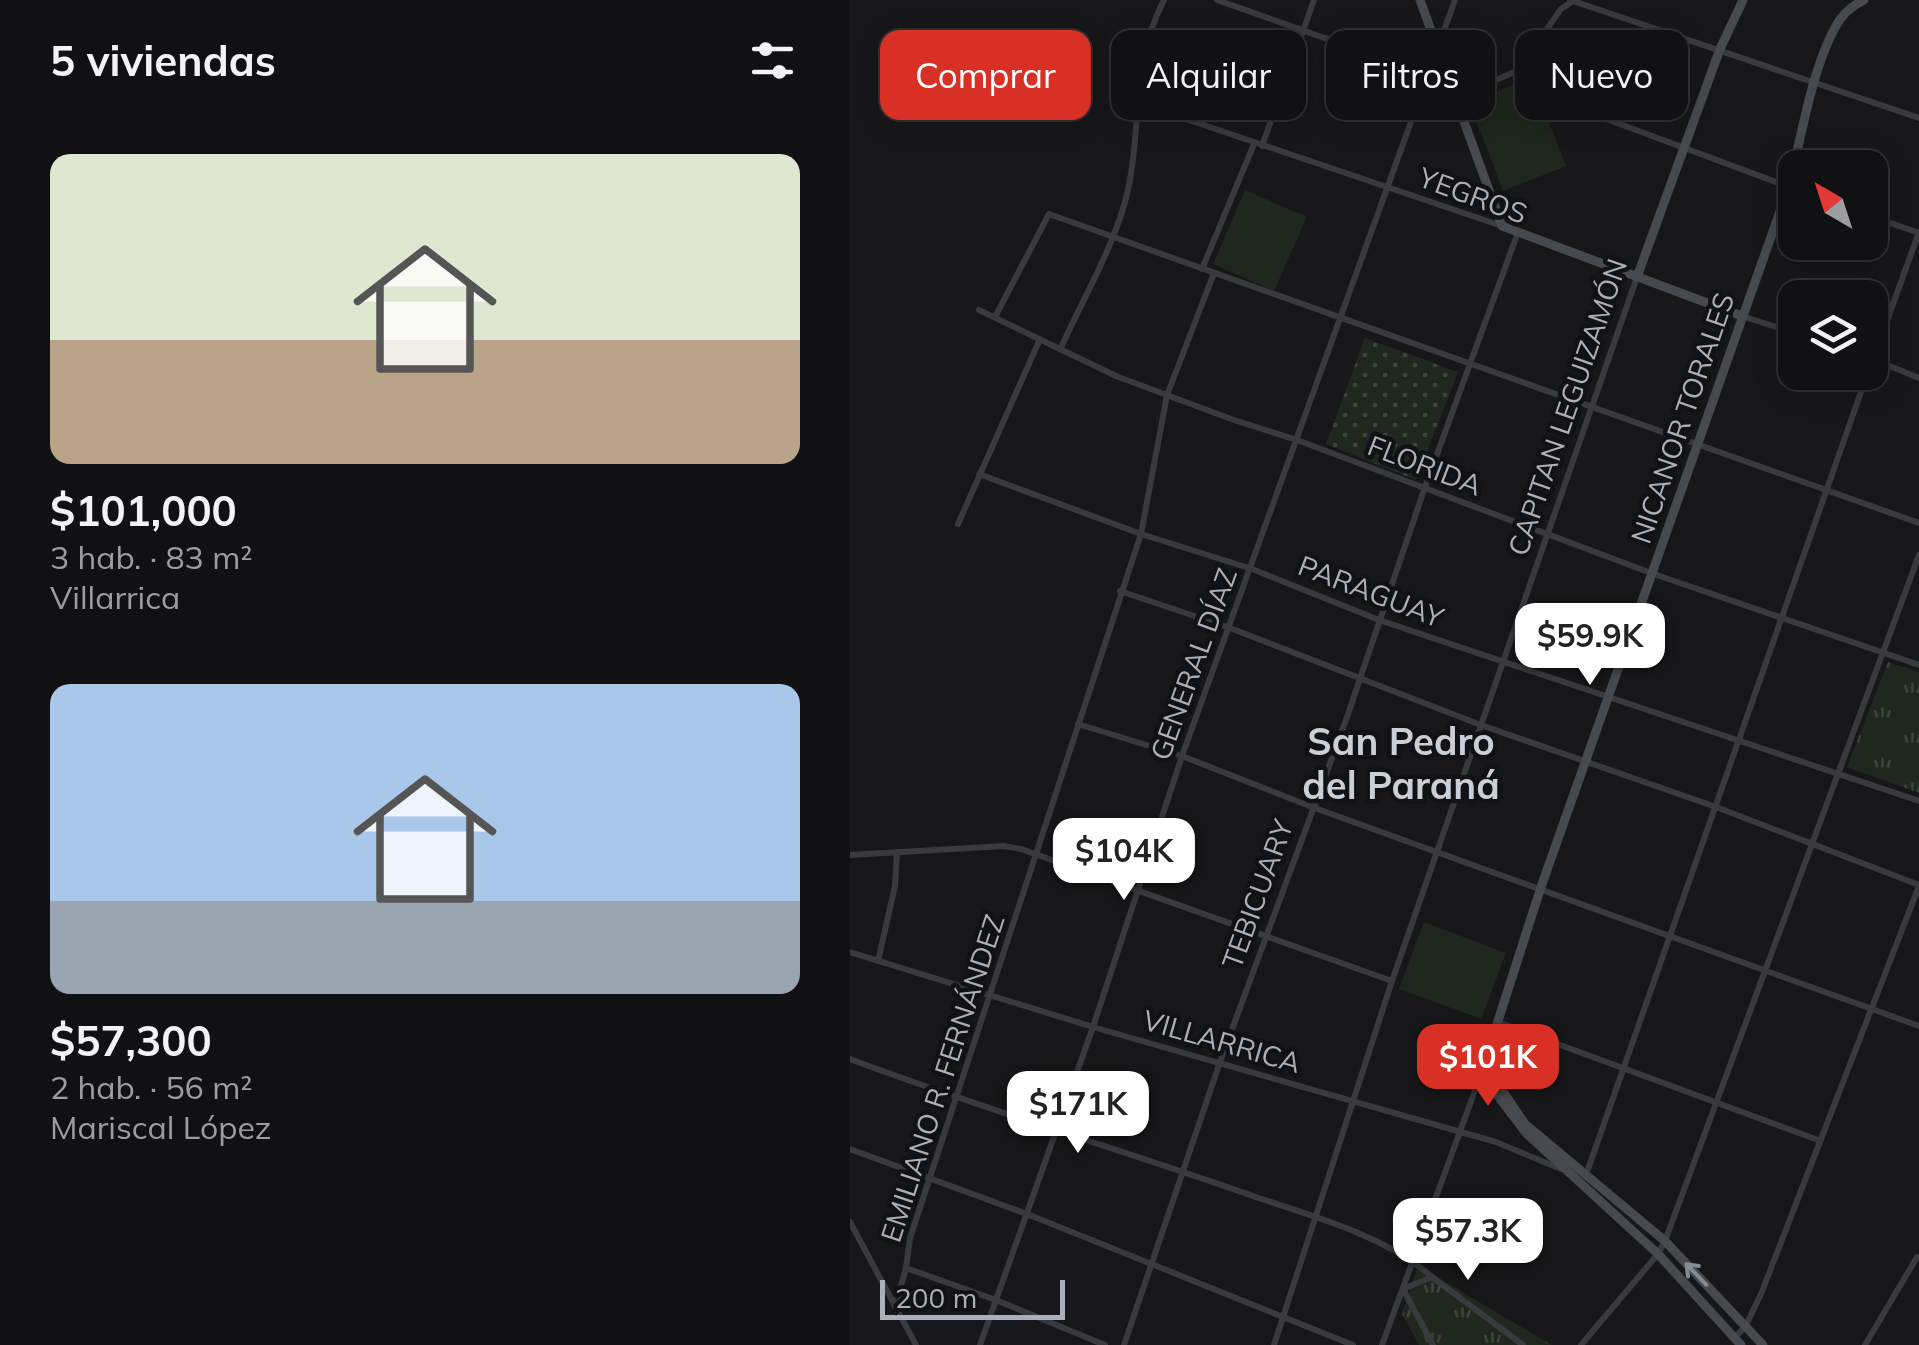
<!DOCTYPE html>
<html lang="es">
<meta charset="utf-8">
<style>
:root{--surface:#111113;--page:#1a1a1c;--text:#f1f3f6;--muted:#9c9da0;--line:#303133;--accent:#d93025}
body{margin:0;font-family:Mulish,sans-serif;background:var(--page);color:var(--text);height:100vh;display:flex;flex-direction:column;font-size:38px;white-space:nowrap}
*{box-sizing:border-box;margin:0}
p{font-size:32px;color:var(--muted)}
.icon{flex:none;width:55px;height:55px;fill:none;stroke:currentColor;stroke-width:2;stroke-linecap:round;stroke-linejoin:round}
.map{position:relative;flex:1;overflow:hidden}
.details{display:flex;flex-direction:column;background:var(--surface);width:850px}
.details>*{flex:none}
.guide{position:absolute;left:30px;top:30px;width:888px;height:90px;display:flex;gap:20px}
.needle{width:65px;rotate:321deg}
.tools{position:absolute;left:928px;top:150px;display:grid;gap:20px}
.tools a{display:grid;place-items:center;width:110px;height:110px;border-radius:20px;background:var(--surface);box-shadow:0 5px 25px #0003,0 0 0 2px var(--line);font-size:50px}
.scale{position:absolute;left:30px;bottom:25px;width:185px;box-sizing:border-box;padding-left:10px;border:5px solid #a9b0b9;border-top:0;font-size:28px;line-height:35px;white-space:nowrap;color:#a9b0b9;-webkit-text-stroke:8px #121214;paint-order:stroke}
.price{position:absolute;translate:-50% -85px;padding:0 22px;border-radius:20px;background:#fff;color:#222;font-size:32px;line-height:65px;filter:drop-shadow(0 2px 5px #0008)}
.price::after{content:'';position:absolute;left:50%;top:60px;width:30px;height:22px;margin-left:-15px;background:inherit;clip-path:polygon(0 0,100% 0,50% 100%)}
.price.on{background:var(--accent);color:#fff}
ul{padding:0;list-style:none}
li{display:grid;align-content:center;gap:20px;height:530px;padding:0 50px}
li span{display:grid;place-items:center;height:310px;border-radius:20px;color:#555}
li>.icon{margin-inline-start:auto}
span .icon{width:180px;height:180px;fill:#fffc;stroke-width:1}
li b{font-size:42px}
h2{display:flex;justify-content:space-between;align-items:center;height:120px;padding:0 50px;font-size:42px}
.chip{padding:0 35px;border-radius:20px;background:var(--surface);box-shadow:0 5px 25px #0003,0 0 0 2px var(--line);font-size:35px;line-height:90px}
.chip.on{background:var(--accent);color:#fff}
main{display:flex;flex:1;min-height:0}
.map>svg:first-child{display:block}
.grass{fill:url(#grass-tufts)}
.park{fill:url(#park-dots)}
.pitch{fill:#1f271e}
.lines{fill:none;stroke-linecap:round;stroke-linejoin:round}
.street{stroke:#383a3e;stroke-width:6}
.secondary{stroke:#46494e;stroke-width:9}
.oneway{stroke:#868c94}
.labels{text-anchor:middle;dominant-baseline:central;stroke-width:9;stroke-linejoin:round;paint-order:stroke}
.street-label{font-size:28px;fill:#a9b0b9;stroke:#121214}
.district-label{font-size:38px;font-weight:bold;fill:#caced5;stroke:#121214}
</style>
<main>
<section class="details">
<h2>5 viviendas<svg class="icon" aria-label="filters" viewBox="0 0 24 24"><path d="M4 7h16M4 17h16"/><circle cx="9" cy="7" r="2"/><circle cx="15" cy="17" r="2"/></svg></h2>
<ul>
<li><span style="background:linear-gradient(#dfe7d0 60%,#b9a48a 0)"><svg class="icon" aria-label="home" viewBox="0 0 24 24"><path d="M3 11l9-7 9 7M6 9v11h12V9"/></svg></span><div><b>$101,000</b><p>3 hab. · 83 m²</p><p>Villarrica</p></div></li>
<li><span style="background:linear-gradient(#a9c7e8 70%,#9aa5b1 0)"><svg class="icon" aria-label="home" viewBox="0 0 24 24"><path d="M3 11l9-7 9 7M6 9v11h12V9"/></svg></span><div><b>$57,300</b><p>2 hab. · 56 m²</p><p>Mariscal López</p></div></li>
</ul>
</section>
<div class="map">
<svg width="1069" height="1345" viewBox="0 0 1069 1345">
<defs>
<pattern id="grass-tufts" width="24" height="20" patternUnits="userSpaceOnUse" patternTransform="scale(2.5)"><rect width="24" height="20" fill="#1f271e"/><path d="M3 7l-1-3M5 7V3M7 7l1-3M15 17l-1-3M17 17v-4M19 17l1-3" fill="none" stroke="#3d443d"/></pattern>
<pattern id="park-dots" width="8" height="8" patternUnits="userSpaceOnUse" patternTransform="scale(2.5)"><rect width="8" height="8" fill="#1f271e"/><path d="M2 2h.1M6 6h.1" fill="none" stroke="#3d443d" stroke-width="1.8" stroke-linecap="round"/></pattern>
</defs>
<rect width="100%" height="100%" fill="#171719"/>
<g class="grass">
<path d="M1038 662 1069 672V793L997 767Z"/>
<path d="M568 1266 702 1345H569L552 1314Z"/>
</g>
<path class="park" d="M515 338 608 372 566 480 476 444Z"/>
<g class="pitch">
<path d="M682 78 716 166 653 191 619 102Z"/>
<path d="M395 190 457 217 424 291 363 264Z"/>
<path d="M574 922 656 953 631 1019 549 989Z"/>
</g>
<g class="lines">
<g class="street">
<path d="M367 0 599 82"/>
<path d="M720 0 1069 118"/>
<path d="M669 69 711 9 723 1"/>
<path d="M606 97 669 70C691 69 700 91 716 104L945 189"/>
<path d="M286 102 652 226"/>
<path d="M412 146 464 0"/>
<path d="M1020 216 1069 233"/>
<path d="M352 269 404 144"/>
<path d="M129 310 266 376 381 419 447 440 801 573 1069 665"/>
<path d="M892 316 945 333"/>
<path d="M145 317 199 214 1069 523"/>
<path d="M211 348C233 298 266 244 278 190 293 121 279 68 314 0"/>
<path d="M1020 358 1069 378"/>
<path d="M1020 368 1069 232"/>
<path d="M129 474 291 534 402 569 529 620 1069 801"/>
<path d="M108 524 190 339"/>
<path d="M270 591 380 628 631 725 866 807 1069 885"/>
<path d="M228 724 332 756 462 807 1069 1026"/>
<path d="M0 855 154 846 171 849 542 981"/>
<path d="M0 952 243 1027 646 1142 711 1169"/>
<path d="M28 961 45 886 47 852"/>
<path d="M648 1022 968 1140"/>
<path d="M0 1059C133 1109 269 1149 403 1196 463 1217 533 1234 582 1277"/>
<path d="M0 1149 177 1214 503 1345"/>
<path d="M736 1175 1018 372"/>
<path d="M0 1222 66 1345"/>
<path d="M56 1268 146 1300 255 1345"/>
<path d="M45 1307 56 1268 60 1238 291 534 317 395 364 273"/>
<path d="M885 1338 896 1325 911 1294 1069 886"/>
<path d="M130 1345 243 1027 332 756 605 0"/>
<path d="M274 1345 370 1062 496 720 574 490 667 235"/>
<path d="M424 1345 542 981 787 277"/>
<path d="M532 1345 631 1074"/>
<path d="M583 1345 553 1289 582 1277 673 1345"/>
<path d="M731 1345 808 1254 815 1241 1069 555"/>
<path d="M1015 1345 1067 1257"/>
</g>
<g class="secondary">
<path d="M570 0 652 226 892 316"/>
<path d="M787 277 870 49 893 0"/>
<path d="M639 1052 642 1071 652 1090 675 1124 815 1241 913 1345"/>
<path d="M891 1345 808 1254 677 1134 631 1074 691 887 939 186C951 139 962 68 986 26 992 14 1002 6 1014 0"/>
</g>
</g>
<defs><path id="oneway-shaft" d="M-6 0H5M1.5-3L5.5 0L1.5 3" fill="none" stroke-width="1.6" stroke-linecap="round" stroke-linejoin="round" transform="scale(2.5)"/></defs>
<use class="oneway" href="#oneway-shaft" transform="translate(846 1274) rotate(-134)"/>
<g class="labels">
<g class="street-label">
<text transform="translate(623 195) rotate(20)">YEGROS</text>
<text transform="translate(717 407) rotate(-71)">CAPITAN LEGUIZAMÓN</text>
<text transform="translate(832 418) rotate(-71)">NICANOR TORALES</text>
<text transform="translate(575 465) rotate(21)">FLORIDA</text>
<text transform="translate(521 591) rotate(21)">PARAGUAY</text>
<text transform="translate(343 664) rotate(-70)">GENERAL DÍAZ</text>
<text transform="translate(407 894) rotate(-70)">TEBICUARY</text>
<text transform="translate(372 1041) rotate(16)">VILLARRICA</text>
<text transform="translate(92 1078) rotate(-72)">EMILIANO R. FERNÁNDEZ</text>
</g>
<g class="district-label">
<text x="551" y="741">San Pedro<tspan x="551" dy="44">del Paraná</tspan></text>
</g>
</g>
</svg>
<div class="tools">
<a><svg class="needle" viewBox="-14 -14 28 28"><path d="M0-13l5 13h-10z" fill="#e53935"/><path d="M0 13l5-13h-10z" fill="#9c9da0"/></svg></a>
<a><svg class="icon" aria-label="layers" viewBox="0 0 24 24"><path d="M12 4l9 5-9 5-9-5zM3 14l9 5 9-5"/></svg></a>
</div>
<div class="scale">200 m</div>
<b class="price" style="left:740px;top:688px">$59.9K</b>
<b class="price" style="left:274px;top:903px">$104K</b>
<b class="price on" style="left:638px;top:1109px">$101K</b>
<b class="price" style="left:228px;top:1156px">$171K</b>
<b class="price" style="left:618px;top:1283px">$57.3K</b>
<div class="guide">
<a class="chip on">Comprar</a>
<a class="chip">Alquilar</a>
<a class="chip">Filtros</a>
<a class="chip">Nuevo</a>
</div>
</div>
</main>
